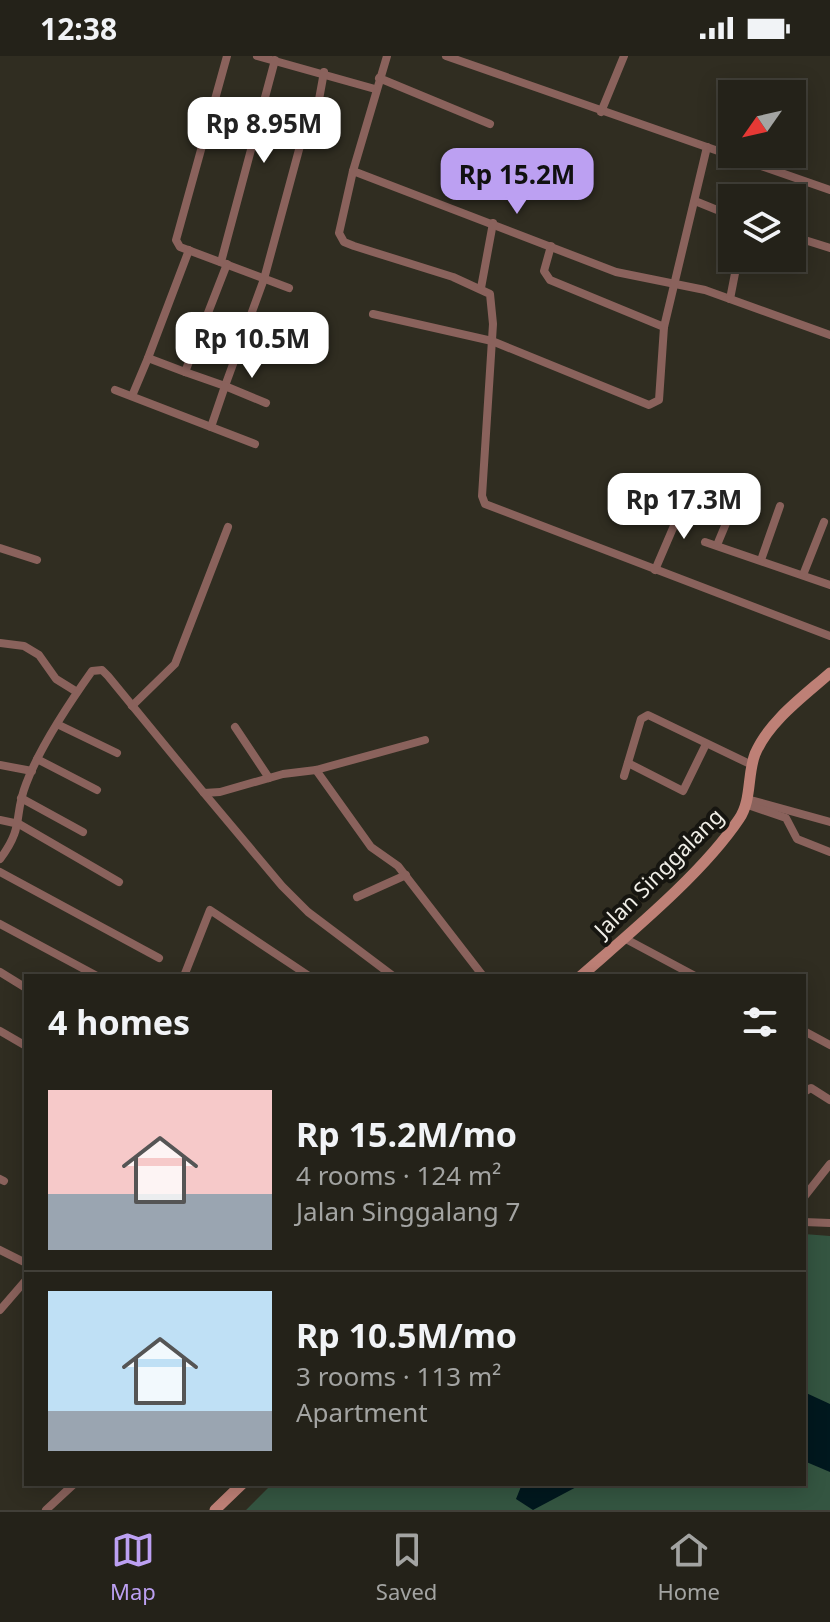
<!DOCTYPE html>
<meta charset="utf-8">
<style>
:root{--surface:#242219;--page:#302f26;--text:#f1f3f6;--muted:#a3a4a2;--line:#413f38;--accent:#bca0f2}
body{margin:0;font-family:"Noto Sans",sans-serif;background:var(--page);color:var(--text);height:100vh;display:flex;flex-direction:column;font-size:30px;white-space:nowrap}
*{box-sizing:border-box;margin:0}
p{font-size:26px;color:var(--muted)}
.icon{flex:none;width:44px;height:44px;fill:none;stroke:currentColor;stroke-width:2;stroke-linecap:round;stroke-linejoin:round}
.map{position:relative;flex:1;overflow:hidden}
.drawer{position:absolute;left:24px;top:918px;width:782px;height:512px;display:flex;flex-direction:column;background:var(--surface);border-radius:0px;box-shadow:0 4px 20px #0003,0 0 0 2px var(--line)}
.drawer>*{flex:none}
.needle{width:52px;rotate:236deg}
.tools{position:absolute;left:718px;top:24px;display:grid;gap:16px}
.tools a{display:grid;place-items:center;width:88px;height:88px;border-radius:0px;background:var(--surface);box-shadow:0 4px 20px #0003,0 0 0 2px var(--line);font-size:40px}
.price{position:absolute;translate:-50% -68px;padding:0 18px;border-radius:16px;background:#fff;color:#222;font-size:26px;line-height:52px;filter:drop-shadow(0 2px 4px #0008)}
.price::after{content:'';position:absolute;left:50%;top:48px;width:24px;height:18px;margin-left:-12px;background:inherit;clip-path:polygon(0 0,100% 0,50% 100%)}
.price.on{background:var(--accent);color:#111}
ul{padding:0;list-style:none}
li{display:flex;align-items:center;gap:24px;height:200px;padding:0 24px}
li+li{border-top:2px solid var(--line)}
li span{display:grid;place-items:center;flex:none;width:224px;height:160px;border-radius:0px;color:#555}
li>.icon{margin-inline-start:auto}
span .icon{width:96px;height:96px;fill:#fffc;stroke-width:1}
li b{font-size:34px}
h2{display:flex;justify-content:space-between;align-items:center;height:96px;padding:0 24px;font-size:34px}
.status{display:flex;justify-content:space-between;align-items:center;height:56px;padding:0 40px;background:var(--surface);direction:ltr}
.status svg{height:22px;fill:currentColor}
.tab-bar{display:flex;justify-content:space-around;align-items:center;height:112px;border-top:2px solid var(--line);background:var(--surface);font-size:22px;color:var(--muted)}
.tab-bar a{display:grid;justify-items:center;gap:4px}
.tab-bar .on{color:var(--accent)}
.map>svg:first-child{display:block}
.green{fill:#345541}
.water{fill:#00181e}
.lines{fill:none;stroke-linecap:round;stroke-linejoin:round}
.street{stroke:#8a625c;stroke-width:8}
.secondary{stroke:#be8076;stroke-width:11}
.labels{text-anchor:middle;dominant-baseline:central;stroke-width:8;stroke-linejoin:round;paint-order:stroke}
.street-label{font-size:22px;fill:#f0eee7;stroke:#161510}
</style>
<div class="status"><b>12:38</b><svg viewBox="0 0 49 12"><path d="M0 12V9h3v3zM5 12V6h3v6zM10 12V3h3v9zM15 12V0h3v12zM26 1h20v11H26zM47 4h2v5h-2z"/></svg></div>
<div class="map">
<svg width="830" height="1454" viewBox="0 0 830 1454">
<rect width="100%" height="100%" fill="#302d21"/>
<path class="green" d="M804 1178 830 1180V1454H246L272 1428H804Z"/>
<g class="water">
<path d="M804 1336 830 1348V1416L804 1405Z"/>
<path d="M522 1428H582L533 1454 516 1443Z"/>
</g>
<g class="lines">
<g class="street">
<path d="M227 0 176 184 180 191 289 232"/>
<path d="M257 0 375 33"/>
<path d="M387 0 353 115 339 177 344 186 354 190 453 221 490 238 493 268 482 440 485 448 830 580"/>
<path d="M446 0 830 134"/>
<path d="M379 22 490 68"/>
<path d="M601 56 624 0"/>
<path d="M353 115 616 216 705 234 830 279"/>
<path d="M695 145 732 160"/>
<path d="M792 180 830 192"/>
<path d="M551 190 544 215 550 224 664 271"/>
<path d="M189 194 148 302 185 316 227 208"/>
<path d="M221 206 275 4"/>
<path d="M481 232 493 167"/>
<path d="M730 243 738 202"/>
<path d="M373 258 492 285 649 349 659 344 664 271 707 91"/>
<path d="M185 316 225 330 264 223 307 64 318 49 324 16"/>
<path d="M115 334 255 388"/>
<path d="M132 340 148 302"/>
<path d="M211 371 225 330 266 347"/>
<path d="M705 486 830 529"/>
<path d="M717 489 737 441"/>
<path d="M0 492 37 504"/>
<path d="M761 504 780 450"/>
<path d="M655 514 685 444"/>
<path d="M803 519 824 466"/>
<path d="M0 587 24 590 39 599 56 623 77 636"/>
<path d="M132 650 175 608 228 471"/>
<path d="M59 669 117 697"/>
<path d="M235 671 269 722"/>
<path d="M37 703 97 734"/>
<path d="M628 707 683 735 706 688"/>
<path d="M0 709 32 715"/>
<path d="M316 714 371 791 398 810 483 920"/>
<path d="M624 720 641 663 648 659 752 709"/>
<path d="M204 737 282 830 308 856 393 920"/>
<path d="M21 742 83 776"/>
<path d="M747 743 830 766"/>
<path d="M745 748 786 762 797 783 830 796"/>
<path d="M0 764 19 768 119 826"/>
<path d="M0 803C25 770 13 761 26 728 39 693 70 646 92 615L102 614 108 620 204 737 220 736 283 718 316 714 425 684"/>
<path d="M0 816 159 902"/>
<path d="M357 841 406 819"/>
<path d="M0 868 97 920"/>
<path d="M624 882 695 920"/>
<path d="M0 916 26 932"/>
<path d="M184 920 210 854 309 920"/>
<path d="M0 975 26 990"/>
<path d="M804 975 830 989"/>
<path d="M804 1036 811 1032 830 1044"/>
<path d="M0 1123 4 1125"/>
<path d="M804 1141 830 1108"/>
<path d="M804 1166 830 1167"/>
<path d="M0 1194 26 1207"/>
<path d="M0 1254 26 1224"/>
<path d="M46 1454 74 1428"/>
</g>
<g class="secondary">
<path d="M581 920C630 877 703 817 739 763 752 744 747 719 755 698 769 665 804 640 830 617"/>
<path d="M215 1454 242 1428"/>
</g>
</g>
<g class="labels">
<g class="street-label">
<text transform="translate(658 816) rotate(-45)">Jalan Singgalang</text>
</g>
</g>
</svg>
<div class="tools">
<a><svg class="needle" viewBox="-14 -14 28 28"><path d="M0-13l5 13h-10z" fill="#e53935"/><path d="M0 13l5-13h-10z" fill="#a3a4a2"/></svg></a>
<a><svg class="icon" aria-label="layers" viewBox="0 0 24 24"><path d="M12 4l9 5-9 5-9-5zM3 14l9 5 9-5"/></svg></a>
</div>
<b class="price" style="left:264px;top:109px">Rp 8.95M</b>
<b class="price on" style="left:517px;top:160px">Rp 15.2M</b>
<b class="price" style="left:252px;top:324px">Rp 10.5M</b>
<b class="price" style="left:684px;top:485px">Rp 17.3M</b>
<section class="drawer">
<h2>4 homes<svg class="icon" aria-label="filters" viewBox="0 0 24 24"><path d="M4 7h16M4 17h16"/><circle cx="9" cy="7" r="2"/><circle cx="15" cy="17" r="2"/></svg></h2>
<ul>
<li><span style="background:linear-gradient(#f6c9c9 65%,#9aa5b1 0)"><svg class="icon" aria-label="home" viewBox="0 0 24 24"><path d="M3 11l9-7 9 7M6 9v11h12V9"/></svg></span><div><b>Rp 15.2M/mo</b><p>4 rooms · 124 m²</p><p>Jalan Singgalang 7</p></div></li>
<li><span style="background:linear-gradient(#bfe0f5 75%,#9aa5b1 0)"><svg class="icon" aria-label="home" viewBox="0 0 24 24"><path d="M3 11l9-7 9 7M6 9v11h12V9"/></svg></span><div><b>Rp 10.5M/mo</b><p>3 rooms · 113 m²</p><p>Apartment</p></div></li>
</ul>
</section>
</div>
<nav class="tab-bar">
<a class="on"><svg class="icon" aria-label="map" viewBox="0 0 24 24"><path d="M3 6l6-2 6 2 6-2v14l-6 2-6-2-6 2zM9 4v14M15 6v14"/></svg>Map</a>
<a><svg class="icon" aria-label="saved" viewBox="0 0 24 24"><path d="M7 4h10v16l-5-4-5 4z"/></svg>Saved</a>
<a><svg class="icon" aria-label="home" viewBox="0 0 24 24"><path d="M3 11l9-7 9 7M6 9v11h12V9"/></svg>Home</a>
</nav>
